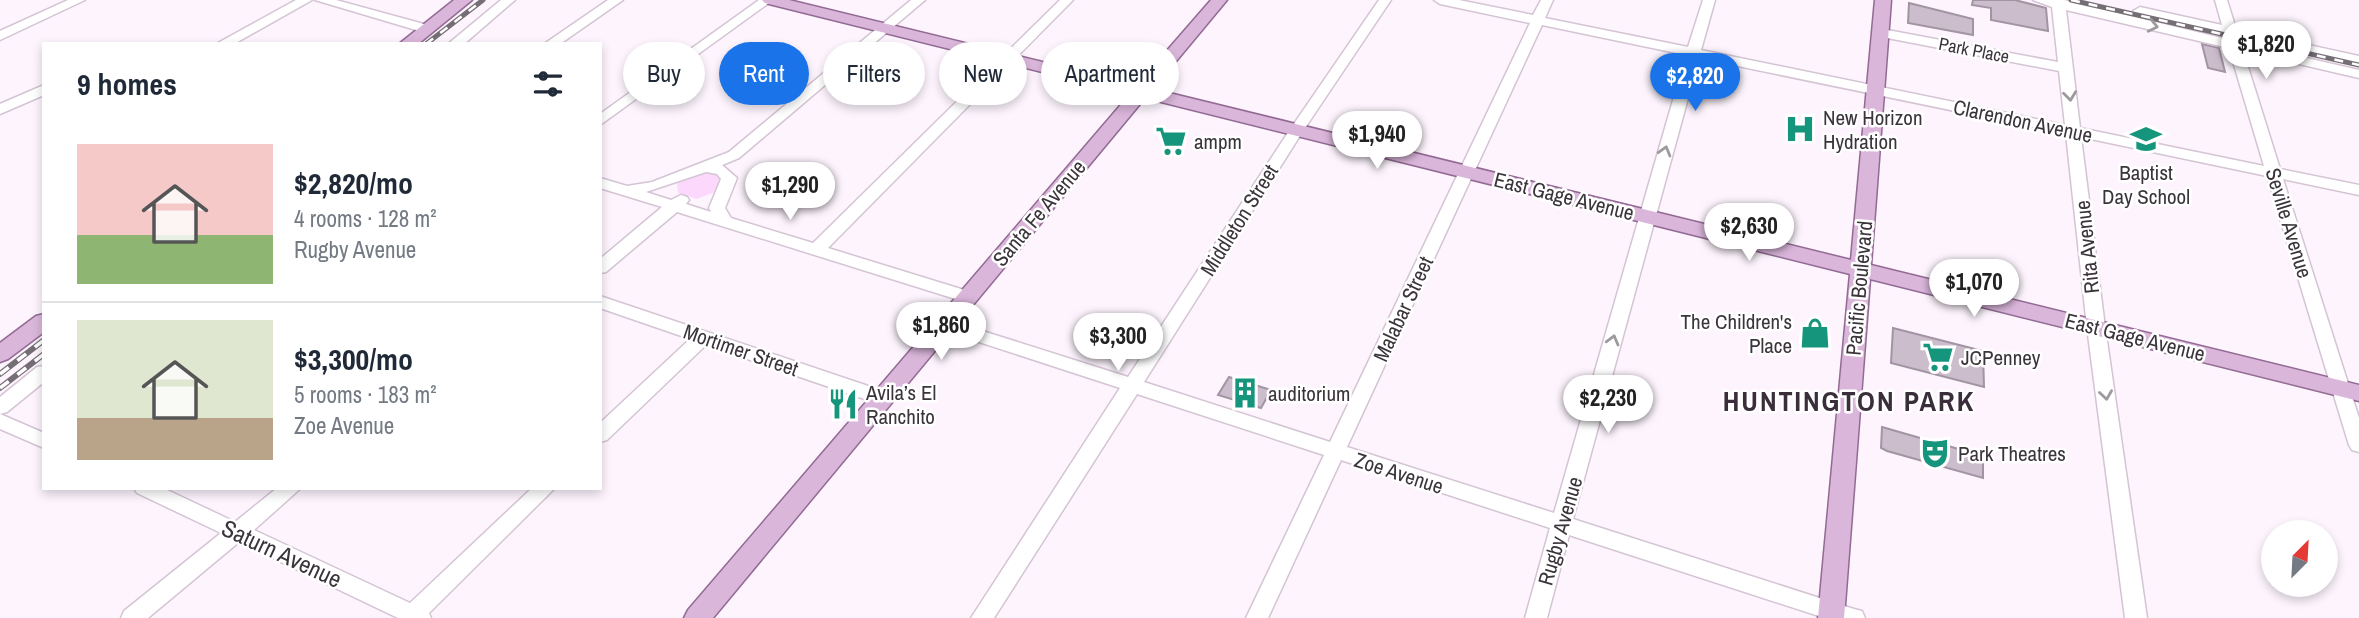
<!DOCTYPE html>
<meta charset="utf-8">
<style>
:root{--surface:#fff;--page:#f2f2f3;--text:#1f2937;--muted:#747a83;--line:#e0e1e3;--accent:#1a73e8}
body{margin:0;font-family:"Archivo Narrow",sans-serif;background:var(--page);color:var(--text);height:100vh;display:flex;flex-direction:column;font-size:26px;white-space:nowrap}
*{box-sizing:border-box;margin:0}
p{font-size:23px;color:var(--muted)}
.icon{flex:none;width:38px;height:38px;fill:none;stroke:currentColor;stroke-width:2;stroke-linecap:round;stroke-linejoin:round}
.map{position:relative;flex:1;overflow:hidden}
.details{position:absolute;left:42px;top:42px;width:560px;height:448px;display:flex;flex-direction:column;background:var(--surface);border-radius:0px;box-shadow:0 4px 10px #0003}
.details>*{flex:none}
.top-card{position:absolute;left:623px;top:42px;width:665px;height:63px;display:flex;gap:14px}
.needle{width:46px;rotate:24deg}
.fabs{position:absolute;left:2261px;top:520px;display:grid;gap:14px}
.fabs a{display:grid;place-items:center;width:77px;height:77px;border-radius:50%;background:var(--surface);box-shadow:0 4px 10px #0003;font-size:35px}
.price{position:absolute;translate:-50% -60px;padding:0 16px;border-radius:24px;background:#fff;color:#222;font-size:23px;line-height:46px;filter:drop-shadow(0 2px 4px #0008)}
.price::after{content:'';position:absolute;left:50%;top:42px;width:21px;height:16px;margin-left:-10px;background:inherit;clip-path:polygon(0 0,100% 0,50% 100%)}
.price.on{background:var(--accent);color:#fff}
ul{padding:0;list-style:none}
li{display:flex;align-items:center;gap:21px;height:175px;padding:0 35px}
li+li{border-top:2px solid var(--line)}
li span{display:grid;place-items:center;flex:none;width:196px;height:140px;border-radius:0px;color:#555}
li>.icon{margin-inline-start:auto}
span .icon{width:84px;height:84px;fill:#fffc;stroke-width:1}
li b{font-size:30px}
h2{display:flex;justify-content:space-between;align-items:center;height:84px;padding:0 35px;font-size:30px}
.tag{padding:0 24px;border-radius:32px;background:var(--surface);box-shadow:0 4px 10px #0003;font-size:24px;line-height:63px}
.tag.on{background:var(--accent);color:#fff}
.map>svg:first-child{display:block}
.green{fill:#fcd8fd}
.building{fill:#ccbdcc;stroke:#a394a3;stroke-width:2}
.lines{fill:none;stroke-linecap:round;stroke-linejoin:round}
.minor-casing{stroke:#d4c4d4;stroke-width:3}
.major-casing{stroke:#926a93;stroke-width:3}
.minor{fill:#fff;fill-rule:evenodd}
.major{fill:#dab6db;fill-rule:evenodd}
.rail-far1-casing{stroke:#756e75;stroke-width:5}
.rail-casing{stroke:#756e75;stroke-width:6}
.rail-far1{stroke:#fff;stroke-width:2.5;stroke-dasharray:9;stroke-linecap:butt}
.rail{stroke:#fff;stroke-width:3.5;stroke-dasharray:11;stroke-linecap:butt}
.oneway{stroke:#9d9a9d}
.labels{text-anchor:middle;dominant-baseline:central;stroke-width:5;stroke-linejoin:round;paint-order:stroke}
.far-street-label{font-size:18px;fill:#3b353b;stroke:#fff}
.poi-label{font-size:21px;fill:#3b353b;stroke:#fff;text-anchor:start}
.street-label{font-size:21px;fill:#3b353b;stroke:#fff}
.near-street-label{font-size:24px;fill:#3b353b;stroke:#fff}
.district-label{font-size:28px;font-weight:bold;letter-spacing:2px;fill:#3a2e3a;stroke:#fff}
</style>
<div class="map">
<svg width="2359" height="618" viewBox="0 0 2359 618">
<rect width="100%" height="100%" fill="#fdf4fd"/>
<path class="green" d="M709 170 723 175 720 190 697 199 678 193 677 184 682 179Z"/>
<g class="building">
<path d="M1973 0H2015L2046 8 2048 31 1991 20V8L1972 5Z"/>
<path d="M1909 3 1973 19V35L1908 23Z"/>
<path d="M2202 44 2219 48 2225 72 2208 68Z"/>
<path d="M1893 328 1983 351 1984 387 1891 363Z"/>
<path d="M1229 377 1271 390 1261 408 1218 395Z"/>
<path d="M1882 427 1983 456V478L1887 451 1881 448Z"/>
</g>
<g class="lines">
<g class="minor-casing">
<g id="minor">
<path d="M68 0H85L0 40V31Z"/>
<path d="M296 0H312L234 44H216Z"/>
<path d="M315 0H336L431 26 433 29 426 33Z"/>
<path d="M501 0H515L464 44H448Z"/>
<path d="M608 0H623L560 44H544Z"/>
<path d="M759 0H773L600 125V114Z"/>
<path d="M911 0H925L739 158 722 165 737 178 725 208 731 218 813 243 1060 0H1073L828 248 974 293 977 297 974 301H962L677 212 606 272 600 273V259L662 207 600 188V178L627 186 652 182 729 152ZM706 172 717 174 721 179 709 208 711 212 686 204 689 200 687 197 681 195 671 200 646 192Z"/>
<path d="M1379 0H1391L1303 131 1144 382 1330 442 1530 23 1440 4 1434 0H1459L1533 15 1541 0H1553L1545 18 1688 47 1703 0H1715L1701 50 2065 125 2059 71 1882 37 1875 33 1882 29 2058 62 2052 7 2033 0H2064L2226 39 2225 34 2135 14 2133 11 2140 7 2222 25 2215 0H2227L2236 29 2359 56V64L2239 37 2241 43 2359 70V78L2243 51 2280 169 2359 185V195L2283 179 2359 418V452L2352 450 2349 445 2267 176 2081 137 2105 327 2147 618H2125L2087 327 2066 134 1699 58 1573 519 1854 609 1862 611 1865 618H1825L1569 535 1547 618H1525L1550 528 1341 460 1268 618H1246L1324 455 1137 394 994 618H971L1120 388 939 329 936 325 939 321H951L1128 377 1289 131ZM2066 10 2229 48 2264 166 2080 128ZM1542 25 1686 55 1554 513 1347 447Z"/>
<path d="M44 85V95L0 114V104Z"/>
<path d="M600 296 889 393 891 398 889 403 882 405 706 345 607 440 600 442V423L690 339 600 308Z"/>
<path d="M44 366V382L7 412 0 414V397L37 367Z"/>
<path d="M0 414 44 433V448L0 429Z"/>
<path d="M134 488H163L235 522 277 488H301L254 530 410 603 532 488H555L429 613 431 618H398L239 542 148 618H121L124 611 221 533 137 493Z"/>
</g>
</g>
<g class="major-casing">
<g id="major">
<path d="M454 0H472L418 44H399Z"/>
<path d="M762 0H789L1137 85 1211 0H1227L1153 89 1851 260 1875 0H1891L1871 265 2359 385V401L1870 279 1844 618H1818L1850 274 1145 98 713 618H684L688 610 1130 94 765 3Z"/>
<path d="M44 314V332L8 359 0 362V343L36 316Z"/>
</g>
</g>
<use href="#minor" class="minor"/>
<use href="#major" class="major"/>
<g class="rail-far1-casing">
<g id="rail-far1">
<path d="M2071 0 2359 65"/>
<path d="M426 44 483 0"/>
</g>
</g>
<g class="rail-casing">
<g id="rail">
<path d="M0 374 44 340"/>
<path d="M0 388 44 354"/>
</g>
</g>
<use href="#rail-far1" class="rail-far1"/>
<use href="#rail" class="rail"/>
</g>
<defs><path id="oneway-chevron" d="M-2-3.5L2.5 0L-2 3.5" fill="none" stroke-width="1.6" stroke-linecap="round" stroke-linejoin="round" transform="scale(1.75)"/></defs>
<g class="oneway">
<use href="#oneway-chevron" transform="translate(2153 26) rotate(13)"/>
<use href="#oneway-chevron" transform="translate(2070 96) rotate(83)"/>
<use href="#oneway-chevron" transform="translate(1665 151) rotate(-74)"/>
<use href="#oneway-chevron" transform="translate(1613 340) rotate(-75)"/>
<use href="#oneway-chevron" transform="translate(2106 395) rotate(82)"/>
</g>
<defs>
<g id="hospital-bare" transform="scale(2.415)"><path d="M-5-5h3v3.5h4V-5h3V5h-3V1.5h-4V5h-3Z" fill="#16957d" stroke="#fff" stroke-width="2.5" paint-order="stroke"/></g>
<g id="school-bare" transform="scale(2.415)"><path d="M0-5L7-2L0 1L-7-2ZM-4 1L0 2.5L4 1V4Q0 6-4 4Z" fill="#16957d" stroke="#fff" stroke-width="2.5" paint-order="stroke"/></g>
<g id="supermarket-bare" transform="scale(2.415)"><path d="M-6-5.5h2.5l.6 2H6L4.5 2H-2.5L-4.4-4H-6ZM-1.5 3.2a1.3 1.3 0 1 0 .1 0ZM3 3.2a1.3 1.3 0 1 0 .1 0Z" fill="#16957d" stroke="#fff" stroke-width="2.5" paint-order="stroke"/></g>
<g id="shop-bare" transform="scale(2.415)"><path d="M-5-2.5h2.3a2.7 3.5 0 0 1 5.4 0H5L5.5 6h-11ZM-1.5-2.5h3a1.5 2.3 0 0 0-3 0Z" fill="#16957d" stroke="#fff" stroke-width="2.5" paint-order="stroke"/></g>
<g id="building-bare" transform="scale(2.415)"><path d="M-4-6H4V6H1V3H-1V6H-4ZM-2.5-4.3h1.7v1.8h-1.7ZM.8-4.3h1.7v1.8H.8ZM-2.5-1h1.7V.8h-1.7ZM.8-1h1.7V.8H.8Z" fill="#16957d" stroke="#fff" stroke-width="2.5" paint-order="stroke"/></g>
<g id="restaurant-bare" transform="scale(2.415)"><path d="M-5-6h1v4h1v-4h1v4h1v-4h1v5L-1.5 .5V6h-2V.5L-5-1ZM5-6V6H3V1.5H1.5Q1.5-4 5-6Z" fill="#16957d" stroke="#fff" stroke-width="2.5" paint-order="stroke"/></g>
<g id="theatre-bare" transform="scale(2.415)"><path d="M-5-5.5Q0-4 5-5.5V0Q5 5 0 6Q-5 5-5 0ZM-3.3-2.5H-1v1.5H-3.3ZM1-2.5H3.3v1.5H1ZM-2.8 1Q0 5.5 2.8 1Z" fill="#16957d" stroke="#fff" stroke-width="2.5" paint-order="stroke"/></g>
</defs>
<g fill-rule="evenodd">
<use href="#hospital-bare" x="1800" y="129"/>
<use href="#school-bare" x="2146" y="139"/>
<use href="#supermarket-bare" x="1171" y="141"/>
<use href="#shop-bare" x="1815" y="333"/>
<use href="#supermarket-bare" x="1938" y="357"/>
<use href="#building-bare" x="1245" y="393"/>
<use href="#restaurant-bare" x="843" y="404"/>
<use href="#theatre-bare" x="1935" y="453"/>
</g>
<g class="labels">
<g class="far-street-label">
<text transform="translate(1974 50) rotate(11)">Park Place</text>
</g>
<g class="poi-label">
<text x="1823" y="117">New Horizon<tspan x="1823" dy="24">Hydration</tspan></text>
<text x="1194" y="141">ampm</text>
<text x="2146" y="172" text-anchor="middle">Baptist<tspan x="2146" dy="24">Day School</tspan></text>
<text x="1792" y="321" text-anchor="end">The Children's<tspan x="1792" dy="24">Place</tspan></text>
<text x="1961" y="357">JCPenney</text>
<text x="866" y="392">Avila’s El<tspan x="866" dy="24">Ranchito</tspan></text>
<text x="1268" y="393">auditorium</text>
<text x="1958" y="453">Park Theatres</text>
</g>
<g class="street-label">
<text transform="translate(2023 121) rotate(12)">Clarendon Avenue</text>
<text transform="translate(1564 196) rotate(14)">East Gage Avenue</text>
<text transform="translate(1039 213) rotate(-50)">Santa Fe Avenue</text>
<text transform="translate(1239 220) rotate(-58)">Middleton Street</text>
<text transform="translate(2289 223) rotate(73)">Seville Avenue</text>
<text transform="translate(2087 247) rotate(-96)">Rita Avenue</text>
<text transform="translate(1859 288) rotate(-85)">Pacific Boulevard</text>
<text transform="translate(1403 309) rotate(-65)">Malabar Street</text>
<text transform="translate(2135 337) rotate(14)">East Gage Avenue</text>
<text transform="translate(741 350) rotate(19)">Mortimer Street</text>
<text transform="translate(1399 473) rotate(18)">Zoe Avenue</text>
<text transform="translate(1560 531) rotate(-74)">Rugby Avenue</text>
</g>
<g class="near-street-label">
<text transform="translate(282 553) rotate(25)">Saturn Avenue</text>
</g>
<g class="district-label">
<text x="1849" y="401">HUNTINGTON PARK</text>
</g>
</g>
</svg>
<div class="fabs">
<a><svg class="needle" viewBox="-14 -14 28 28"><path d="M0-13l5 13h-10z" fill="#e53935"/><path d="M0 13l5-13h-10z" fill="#747a83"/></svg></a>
</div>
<b class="price" style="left:2266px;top:81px">$1,820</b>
<b class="price on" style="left:1695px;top:113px">$2,820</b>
<b class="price" style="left:1377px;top:171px">$1,940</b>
<b class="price" style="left:790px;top:222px">$1,290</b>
<b class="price" style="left:1749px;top:263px">$2,630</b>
<b class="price" style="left:1974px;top:319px">$1,070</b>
<b class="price" style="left:941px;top:362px">$1,860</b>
<b class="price" style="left:1118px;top:373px">$3,300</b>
<b class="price" style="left:1608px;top:435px">$2,230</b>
<div class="top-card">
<a class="tag">Buy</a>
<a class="tag on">Rent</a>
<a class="tag">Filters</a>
<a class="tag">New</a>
<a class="tag">Apartment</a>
</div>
<section class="details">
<h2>9 homes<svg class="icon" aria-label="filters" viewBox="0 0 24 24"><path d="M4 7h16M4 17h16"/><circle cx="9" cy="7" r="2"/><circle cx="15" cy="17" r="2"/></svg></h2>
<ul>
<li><span style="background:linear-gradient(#f6c9c9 65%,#8fb573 0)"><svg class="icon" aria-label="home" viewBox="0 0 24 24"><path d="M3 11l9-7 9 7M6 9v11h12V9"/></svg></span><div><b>$2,820/mo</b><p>4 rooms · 128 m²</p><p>Rugby Avenue</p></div></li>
<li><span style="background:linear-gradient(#dfe7d0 70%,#b9a48a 0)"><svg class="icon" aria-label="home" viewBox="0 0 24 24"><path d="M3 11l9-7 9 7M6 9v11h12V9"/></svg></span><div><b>$3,300/mo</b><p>5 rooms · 183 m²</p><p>Zoe Avenue</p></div></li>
</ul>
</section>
</div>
